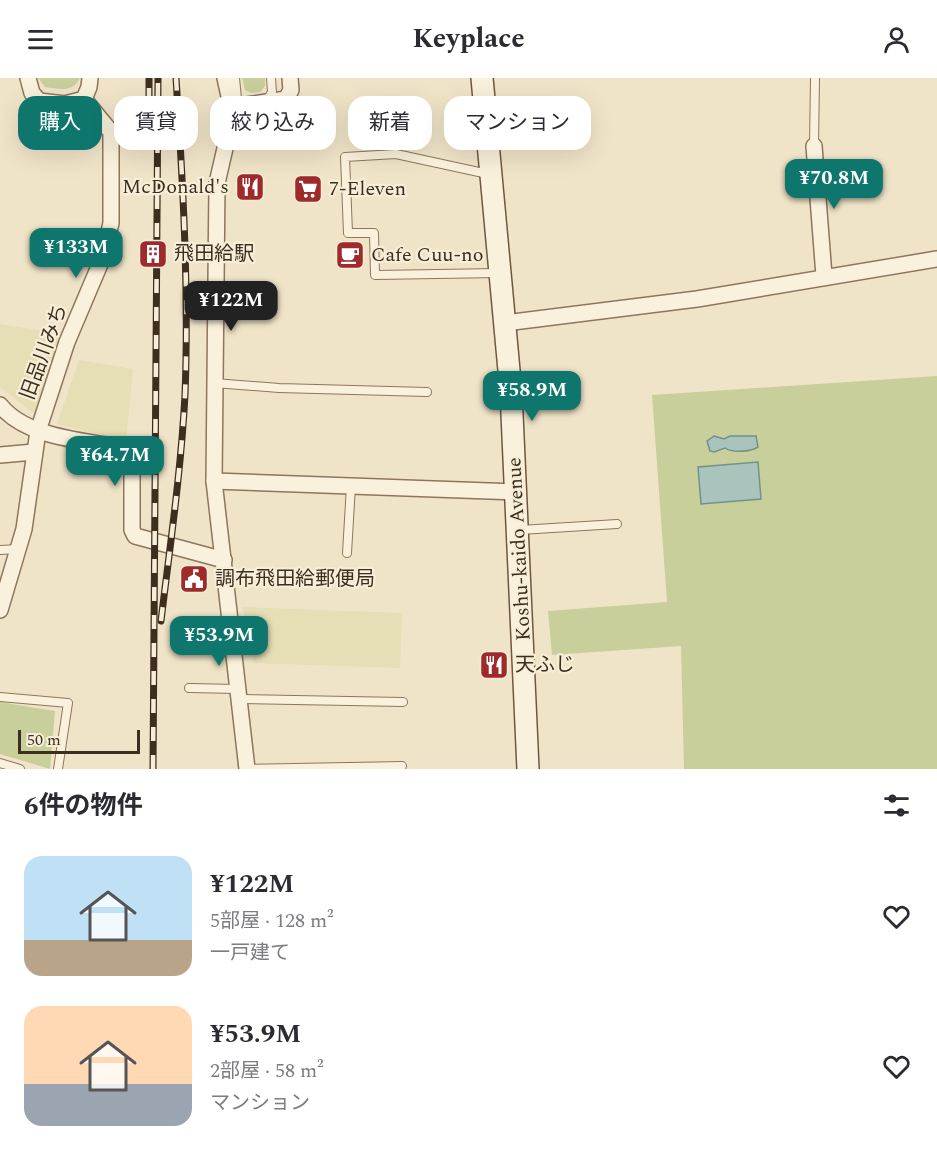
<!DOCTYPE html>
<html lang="ja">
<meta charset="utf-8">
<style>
:root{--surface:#fff;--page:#f2f2f3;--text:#2b2b33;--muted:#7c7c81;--accent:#0f766e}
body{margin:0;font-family:Spectral,"Noto Sans JP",serif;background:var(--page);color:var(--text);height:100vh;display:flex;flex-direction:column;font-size:22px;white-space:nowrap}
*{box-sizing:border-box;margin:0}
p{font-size:20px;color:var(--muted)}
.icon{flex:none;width:33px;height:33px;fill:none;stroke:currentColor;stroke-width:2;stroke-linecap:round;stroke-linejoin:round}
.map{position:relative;height:691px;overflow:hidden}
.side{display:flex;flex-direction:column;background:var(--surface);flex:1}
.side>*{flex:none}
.banner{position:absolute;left:18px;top:18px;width:600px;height:54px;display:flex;gap:12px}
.scale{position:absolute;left:18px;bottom:15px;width:122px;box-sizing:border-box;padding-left:6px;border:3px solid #3d2e20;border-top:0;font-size:16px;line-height:21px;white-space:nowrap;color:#3d2e20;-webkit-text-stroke:4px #f7eed8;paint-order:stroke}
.price{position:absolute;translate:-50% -51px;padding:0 14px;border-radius:12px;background:var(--accent);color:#fff;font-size:20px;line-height:39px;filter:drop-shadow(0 2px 3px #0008)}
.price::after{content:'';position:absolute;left:50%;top:36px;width:18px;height:14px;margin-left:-9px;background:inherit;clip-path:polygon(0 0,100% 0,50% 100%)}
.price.selected{background:#222;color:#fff}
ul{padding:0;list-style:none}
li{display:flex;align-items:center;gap:18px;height:150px;padding:0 24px}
li span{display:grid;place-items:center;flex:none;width:168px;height:120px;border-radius:18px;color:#555}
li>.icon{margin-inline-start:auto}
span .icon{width:72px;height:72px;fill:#fffc;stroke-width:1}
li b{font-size:26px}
h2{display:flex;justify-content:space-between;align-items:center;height:72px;padding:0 24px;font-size:26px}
.chip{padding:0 21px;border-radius:18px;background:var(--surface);box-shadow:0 6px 24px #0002;font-size:21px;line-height:54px}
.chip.selected{background:var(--accent);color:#fff}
header{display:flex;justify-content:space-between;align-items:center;height:78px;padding:0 24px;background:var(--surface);font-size:27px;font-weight:700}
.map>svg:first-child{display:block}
.farmland{fill:#e6deb5}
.green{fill:#c9cf9b}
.water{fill:#a9c4bc;stroke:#6f938a;stroke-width:1.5}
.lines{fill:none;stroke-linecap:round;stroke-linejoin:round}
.service-casing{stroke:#8d765c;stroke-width:10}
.minor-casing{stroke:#8d765c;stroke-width:18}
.secondary-casing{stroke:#6f573f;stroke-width:24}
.service{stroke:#faf1dc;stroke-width:8}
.minor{stroke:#faf1dc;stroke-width:15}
.secondary{stroke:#faf1dc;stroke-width:21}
.rail-casing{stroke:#3d2e20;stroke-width:7}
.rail{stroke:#f7eed8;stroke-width:4.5;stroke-dasharray:14;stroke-linecap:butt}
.labels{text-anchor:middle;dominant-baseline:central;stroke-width:4.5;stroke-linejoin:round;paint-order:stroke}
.poi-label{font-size:20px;fill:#3d2e20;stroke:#f7eed8;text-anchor:start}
.street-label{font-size:20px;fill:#3d2e20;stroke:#f7eed8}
</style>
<header><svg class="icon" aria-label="menu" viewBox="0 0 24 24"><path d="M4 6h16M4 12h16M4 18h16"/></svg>Keyplace<svg class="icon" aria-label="person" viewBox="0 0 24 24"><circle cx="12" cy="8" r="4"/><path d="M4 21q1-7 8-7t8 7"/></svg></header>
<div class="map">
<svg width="937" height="691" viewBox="0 0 937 691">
<rect width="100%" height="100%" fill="#f0e4c8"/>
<g class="farmland">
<path d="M0 246 64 256 39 339 0 309Z"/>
<path d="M79 282 133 291 126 363 57 346Z"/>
<path d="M242 529 402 535 400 590 254 585Z"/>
</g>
<g class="green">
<path d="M38 0H80C73 15 59 11 45 9Z"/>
<path d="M242 0H265V8L260 14 251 15 245 12Z"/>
<path d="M937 298V691H684L681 568 552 577 548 533 667 524 652 317Z"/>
<path d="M0 624 55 633 50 691 0 676Z"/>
</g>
<g class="water">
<path d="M714 358 724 361 730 358H756L758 369C750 374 732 375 725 370L714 374 710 373 707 363Z"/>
<path d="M758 384 761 421 701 426 698 389Z"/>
</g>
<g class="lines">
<g class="service-casing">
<g id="service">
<path d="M235 0 237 21"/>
<path d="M266 24 272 14 271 0"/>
<path d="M814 68 815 0"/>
<path d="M488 96 396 76 345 79 348 155H374L375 197 499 195"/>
<path d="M214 305 279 310 427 314"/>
<path d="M520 452 617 446"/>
<path d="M0 472 18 471"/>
<path d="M347 475 351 408"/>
<path d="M189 610 238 611"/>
<path d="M0 619 68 625 58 691"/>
<path d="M239 621 403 624"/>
<path d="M0 685 20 691"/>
<path d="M247 691 402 688"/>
</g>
</g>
<g class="minor-casing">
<g id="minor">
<path d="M28 0 32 15 39 23 65 26 84 21 89 9 90 0"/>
<path d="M225 0 230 23 240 28 286 21 291 12 290 0"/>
<path d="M235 27 217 105 214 403 247 691"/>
<path d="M814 68 824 198"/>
<path d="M505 245 697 221 937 181"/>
<path d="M0 327C26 360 83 362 122 370L132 383V452L135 458 224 482"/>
<path d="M0 377 34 374"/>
<path d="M214 403 514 414"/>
<path d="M0 532 24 451 38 353 67 264 103 179 111 145V54L84 21"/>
</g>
</g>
<g class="secondary-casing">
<path id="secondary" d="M482 0 511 314 528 691"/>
</g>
<use href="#service" class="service"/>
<use href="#minor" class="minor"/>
<use href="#secondary" class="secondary"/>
<g class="rail-casing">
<g id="rail">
<path d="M149 24V0"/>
<path d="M161 543C170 468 181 393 185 317 189 212 183 106 176 0"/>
<path d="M153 691 158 0"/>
</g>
</g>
<use href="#rail" class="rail"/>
</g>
<defs>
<g id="restaurant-square" transform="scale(1.5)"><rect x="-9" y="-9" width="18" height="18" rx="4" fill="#9e2a2b" stroke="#f7eed8"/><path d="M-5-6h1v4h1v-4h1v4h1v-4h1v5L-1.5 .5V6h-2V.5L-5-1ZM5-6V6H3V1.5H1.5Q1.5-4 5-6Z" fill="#fff"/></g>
<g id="supermarket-square" transform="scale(1.5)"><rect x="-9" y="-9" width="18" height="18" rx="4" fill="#9e2a2b" stroke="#f7eed8"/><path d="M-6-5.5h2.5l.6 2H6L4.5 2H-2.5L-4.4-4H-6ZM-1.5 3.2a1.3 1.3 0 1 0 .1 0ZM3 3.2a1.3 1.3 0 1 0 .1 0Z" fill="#fff"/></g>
<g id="building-square" transform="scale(1.5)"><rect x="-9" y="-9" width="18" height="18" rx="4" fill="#9e2a2b" stroke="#f7eed8"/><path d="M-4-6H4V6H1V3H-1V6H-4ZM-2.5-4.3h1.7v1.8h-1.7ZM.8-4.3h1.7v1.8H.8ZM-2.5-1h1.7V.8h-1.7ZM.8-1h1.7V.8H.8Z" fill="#fff"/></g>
<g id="cafe-square" transform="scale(1.5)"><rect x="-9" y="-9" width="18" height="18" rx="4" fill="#9e2a2b" stroke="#f7eed8"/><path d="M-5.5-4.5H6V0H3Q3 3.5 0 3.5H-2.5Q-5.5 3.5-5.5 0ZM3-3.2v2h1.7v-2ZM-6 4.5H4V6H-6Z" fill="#fff"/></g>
<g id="civic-square" transform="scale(1.5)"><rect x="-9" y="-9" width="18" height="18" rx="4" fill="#9e2a2b" stroke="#f7eed8"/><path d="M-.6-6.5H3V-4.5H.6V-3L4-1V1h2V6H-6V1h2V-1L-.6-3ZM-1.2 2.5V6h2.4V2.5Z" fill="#fff"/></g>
</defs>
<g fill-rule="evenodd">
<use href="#restaurant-square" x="250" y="109"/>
<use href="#supermarket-square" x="308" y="111"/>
<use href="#building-square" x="153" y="176"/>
<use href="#cafe-square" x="350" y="177"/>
<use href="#civic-square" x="194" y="501"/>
<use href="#restaurant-square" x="494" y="587"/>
</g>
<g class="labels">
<g class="poi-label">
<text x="229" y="109" text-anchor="end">McDonald's</text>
<text x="329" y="111">7-Eleven</text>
<text x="174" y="176">飛田給駅</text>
<text x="371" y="177">Cafe Cuu-no</text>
<text x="215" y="501">調布飛田給郵便局</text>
<text x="515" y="587">天ふじ</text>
</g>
<g class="street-label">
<text transform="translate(44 274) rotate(-70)">旧品川みち</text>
<text transform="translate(519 471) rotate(-93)">Koshu-kaido Avenue</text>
</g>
</g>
</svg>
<div class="scale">50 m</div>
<b class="price" style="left:834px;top:132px">¥70.8M</b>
<b class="price" style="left:76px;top:201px">¥133M</b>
<b class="price selected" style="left:231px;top:254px">¥122M</b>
<b class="price" style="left:532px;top:344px">¥58.9M</b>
<b class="price" style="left:115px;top:409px">¥64.7M</b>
<b class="price" style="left:219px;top:589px">¥53.9M</b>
<div class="banner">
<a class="chip selected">購入</a>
<a class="chip">賃貸</a>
<a class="chip">絞り込み</a>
<a class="chip">新着</a>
<a class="chip">マンション</a>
</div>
</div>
<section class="side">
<h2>6件の物件<svg class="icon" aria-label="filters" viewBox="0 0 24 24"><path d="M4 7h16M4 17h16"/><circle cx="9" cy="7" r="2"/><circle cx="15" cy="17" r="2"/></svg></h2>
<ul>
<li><span style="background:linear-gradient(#bfe0f5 70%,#b9a48a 0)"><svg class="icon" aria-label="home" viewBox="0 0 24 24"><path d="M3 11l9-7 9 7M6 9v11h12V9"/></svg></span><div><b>¥122M</b><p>5部屋 · 128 m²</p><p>一戸建て</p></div><svg class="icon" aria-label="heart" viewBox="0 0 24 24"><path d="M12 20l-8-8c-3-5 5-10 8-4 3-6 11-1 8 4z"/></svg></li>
<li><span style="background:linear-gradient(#ffd9b3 65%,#9aa5b1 0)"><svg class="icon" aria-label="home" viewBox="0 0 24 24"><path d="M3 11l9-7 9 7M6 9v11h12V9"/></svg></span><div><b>¥53.9M</b><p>2部屋 · 58 m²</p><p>マンション</p></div><svg class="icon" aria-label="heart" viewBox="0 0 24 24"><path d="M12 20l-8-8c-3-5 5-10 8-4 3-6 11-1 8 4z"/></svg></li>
</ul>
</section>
